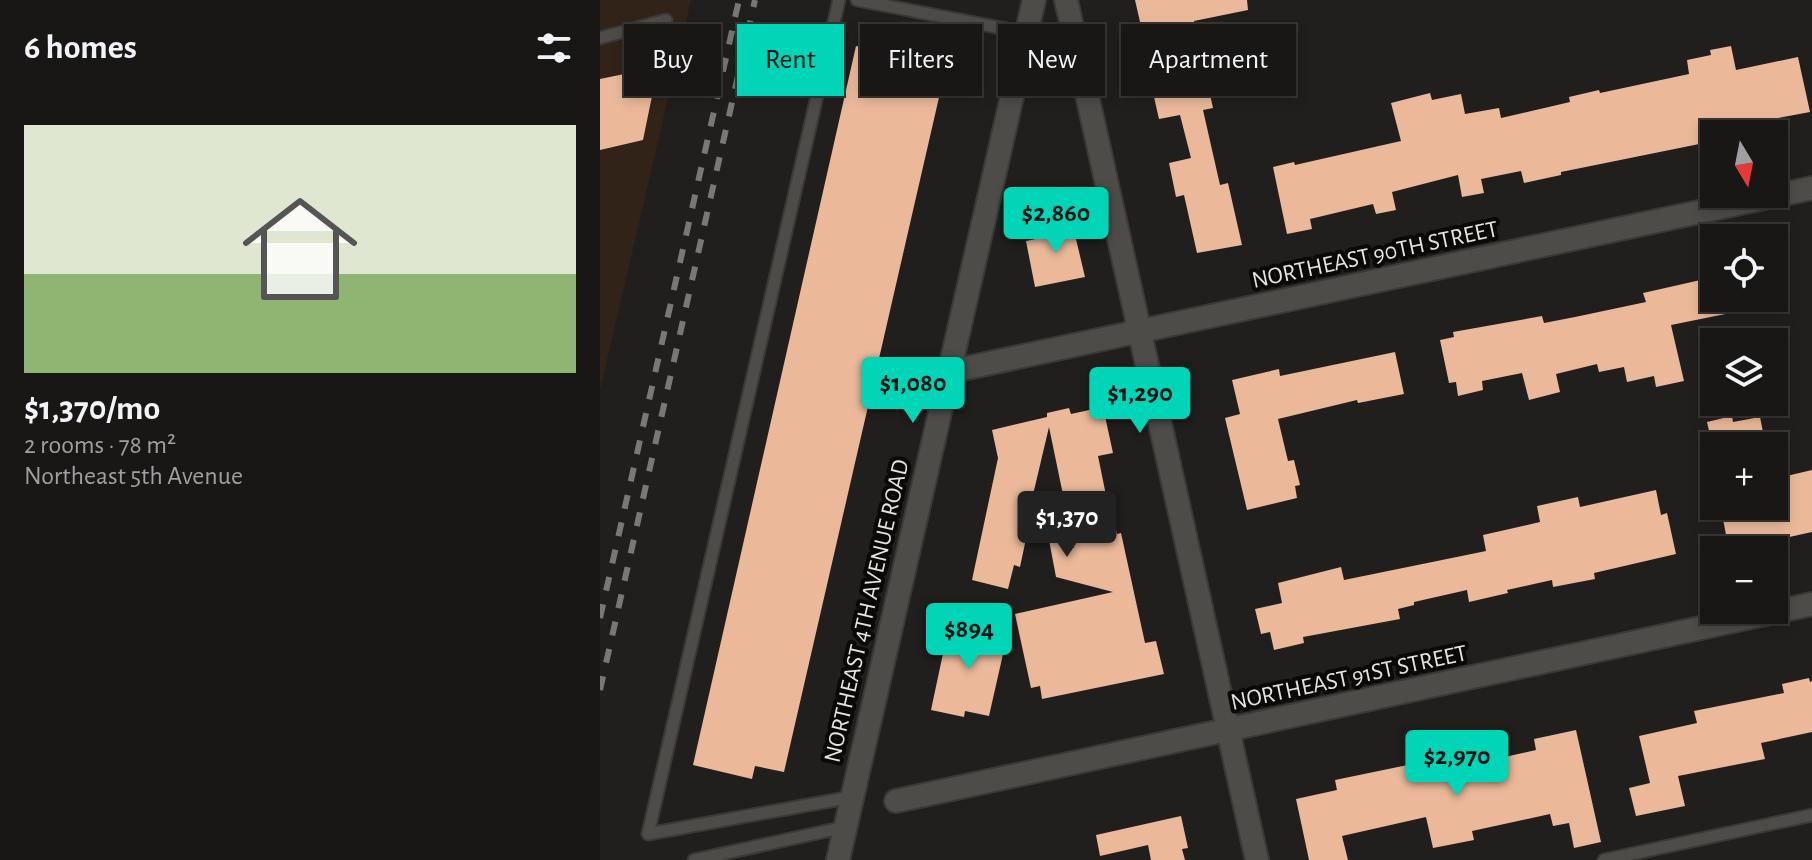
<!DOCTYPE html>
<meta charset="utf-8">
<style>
:root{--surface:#191716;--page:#22201f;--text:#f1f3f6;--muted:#9f9fa1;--line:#373635;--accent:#00d5b7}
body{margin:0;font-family:"Alegreya Sans",sans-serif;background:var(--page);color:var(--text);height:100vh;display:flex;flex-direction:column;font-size:30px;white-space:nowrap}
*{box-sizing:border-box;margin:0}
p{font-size:26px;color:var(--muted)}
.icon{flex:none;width:44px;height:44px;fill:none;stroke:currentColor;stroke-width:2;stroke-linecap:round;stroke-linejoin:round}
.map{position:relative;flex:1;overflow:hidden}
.drawer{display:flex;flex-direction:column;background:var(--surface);width:600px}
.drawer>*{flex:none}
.guide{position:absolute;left:24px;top:24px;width:760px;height:72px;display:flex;gap:16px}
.needle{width:52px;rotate:170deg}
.buttons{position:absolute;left:1100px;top:120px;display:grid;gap:16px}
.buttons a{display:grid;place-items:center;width:88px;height:88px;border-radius:0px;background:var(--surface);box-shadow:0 4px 12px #0003,0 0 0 2px var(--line);font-size:40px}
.price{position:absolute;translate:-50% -68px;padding:0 18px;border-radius:8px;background:var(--accent);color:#111;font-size:26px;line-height:52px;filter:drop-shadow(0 2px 4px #0008)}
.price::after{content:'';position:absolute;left:50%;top:48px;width:24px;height:18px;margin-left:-12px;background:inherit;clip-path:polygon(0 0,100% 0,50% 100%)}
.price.current{background:#222;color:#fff}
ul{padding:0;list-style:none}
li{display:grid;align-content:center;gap:16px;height:424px;padding:0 24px}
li+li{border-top:2px solid var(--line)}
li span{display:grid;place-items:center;height:248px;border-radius:0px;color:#555}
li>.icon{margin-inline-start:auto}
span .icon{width:144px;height:144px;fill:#fffc;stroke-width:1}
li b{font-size:34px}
h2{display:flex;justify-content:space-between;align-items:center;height:96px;padding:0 24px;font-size:34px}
.pill{padding:0 28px;border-radius:0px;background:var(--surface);box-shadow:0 4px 12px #0003,0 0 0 2px var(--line);font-size:28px;line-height:72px}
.pill.current{background:var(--accent);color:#111}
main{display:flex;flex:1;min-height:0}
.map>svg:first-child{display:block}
.commercial{fill:#322318}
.building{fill:#ebb99a}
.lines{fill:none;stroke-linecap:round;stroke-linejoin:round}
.service-casing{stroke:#3b3937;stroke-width:15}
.minor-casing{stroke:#3b3937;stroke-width:26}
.service{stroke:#4e4c49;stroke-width:11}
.minor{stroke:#4e4c49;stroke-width:22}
.rail{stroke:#7a7876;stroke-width:6;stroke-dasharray:14 14;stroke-linecap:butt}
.labels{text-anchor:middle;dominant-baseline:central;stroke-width:8;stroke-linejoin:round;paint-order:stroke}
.street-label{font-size:24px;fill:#e5e4e2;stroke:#0a0908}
</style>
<main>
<section class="drawer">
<h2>6 homes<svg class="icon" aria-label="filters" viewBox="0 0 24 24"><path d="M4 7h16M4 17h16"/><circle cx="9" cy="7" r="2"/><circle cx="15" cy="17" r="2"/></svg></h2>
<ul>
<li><span style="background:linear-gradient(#dfe7d0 60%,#8fb573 0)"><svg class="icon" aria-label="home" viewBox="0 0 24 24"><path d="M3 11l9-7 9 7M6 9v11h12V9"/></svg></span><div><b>$1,370/mo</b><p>2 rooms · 78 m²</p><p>Northeast 5th Avenue</p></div></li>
</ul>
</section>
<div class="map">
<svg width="1212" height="860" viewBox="0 0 1212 860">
<rect width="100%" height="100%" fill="#211f1d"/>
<path class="commercial" d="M0 0H91L0 390Z"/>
<g class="building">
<path d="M535 0H647L648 10 594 21 604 70 610 68 616 93 610 94 613 108 603 110 620 185 628 183 642 245 597 253 584 195 576 197 569 163 591 158 580 115 559 119 551 84 554 83Z"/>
<path d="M256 46 315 60 312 72 343 80 184 772 155 766 152 779 93 765Z"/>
<path d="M1131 46 1136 70 1198 57 1210 112 1147 124 1149 134H1114V141L961 172V175L924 183 921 171 881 179 884 193 862 197 858 175 792 192 796 210 776 214 773 204 710 219 712 229 687 234 673 167 694 162 695 165 801 141 791 103 830 93 832 100 861 94 865 114 899 108 901 118 970 102 969 97 999 90 1000 93 1089 74 1087 60 1111 55 1110 50Z"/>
<path d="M58 67 43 140 0 150V79Z"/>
<path d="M471 218 485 277 435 287 426 241 445 237 443 224Z"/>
<path d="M1114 277V298H1154L1155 308 1071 325 1084 381 1056 387 1054 376 1027 382 1024 367 999 372 997 364 956 374 960 392 929 400 922 373 882 381 883 390 858 396 856 382 849 383 840 340 854 337 853 332 942 316 944 323 975 317 1046 302 1043 293Z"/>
<path d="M795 352 804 394 758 403 757 400 678 419 688 461 694 460 700 485 695 486 697 498 647 510 625 418 640 414 632 380 679 369 680 376Z"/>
<path d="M503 407 513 453 498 456 508 505 511 504 517 534 521 533 545 643 556 641 564 674 442 699 440 686 431 688 415 614 513 592 456 577 449 540 474 548 449 427 424 533 427 534 420 567 414 565 408 589 372 580 398 458 392 430 447 417V413L469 408 471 414Z"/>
<path d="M1132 416 1133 422 1160 417 1164 437 1114 446 1113 448 1107 422Z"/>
<path d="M1212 470V532L1166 542 1167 544 1129 550 1121 509 1138 506H1174V479Z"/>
<path d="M1056 490 1061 515 1067 513 1076 554 994 573 995 579 953 587 952 580 907 590 908 593 869 602 867 590 814 602V605L798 609 800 619 703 637 704 643 674 650 670 632 661 634 655 609 682 603 678 583 741 567 744 580 886 551 883 535 940 522 937 506 978 497 980 507Z"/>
<path d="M372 624 408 632 389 716 365 711 364 717 331 710 348 630 370 635Z"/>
<path d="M1209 678 1210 682 1212 681V732L1161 743 1165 759 1078 776 1085 806 1036 816 1029 788 1050 783 1039 736 1097 723 1094 711 1184 693 1182 684Z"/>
<path d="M976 730 1001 842 974 848 969 823 953 826 950 814 872 831 874 840 833 848 826 817 742 836 748 860H709L696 799 737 790 735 780 856 755 859 767 936 750 934 739Z"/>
<path d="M581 816 588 848 582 849 585 860H551L548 845 500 856 496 835Z"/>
</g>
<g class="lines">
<g class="service-casing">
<g id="service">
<path d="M239 0 48 834 252 797"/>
<path d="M257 0 426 33"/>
<path d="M0 38 66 20"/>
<path d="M94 860 245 827"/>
<path d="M1004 860 1212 815"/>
</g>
</g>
<g class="minor-casing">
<g id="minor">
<path d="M466 0 657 860"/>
<path d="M348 372 1212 188"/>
<path d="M296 801 1212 604"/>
<path d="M238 860 434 0"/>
</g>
</g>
<use href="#service" class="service"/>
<use href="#minor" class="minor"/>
<g class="rail">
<path d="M0 618 139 0"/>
<path d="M0 690 155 0"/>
</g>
</g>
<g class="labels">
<g class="street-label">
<text transform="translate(775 255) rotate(-12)">NORTHEAST 90TH STREET</text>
<text transform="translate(267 611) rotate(-77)">NORTHEAST 4TH AVENUE ROAD</text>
<text transform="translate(749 678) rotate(-12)">NORTHEAST 91ST STREET</text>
</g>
</g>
</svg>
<div class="buttons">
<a><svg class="needle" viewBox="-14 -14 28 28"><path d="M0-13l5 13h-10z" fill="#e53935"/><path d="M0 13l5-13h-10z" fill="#9f9fa1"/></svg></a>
<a><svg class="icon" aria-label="locate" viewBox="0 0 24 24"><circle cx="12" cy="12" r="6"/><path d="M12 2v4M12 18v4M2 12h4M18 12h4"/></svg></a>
<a><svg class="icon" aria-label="layers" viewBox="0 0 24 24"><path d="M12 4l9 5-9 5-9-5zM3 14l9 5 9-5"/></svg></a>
<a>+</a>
<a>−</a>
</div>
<b class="price" style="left:456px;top:255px">$2,860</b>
<b class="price" style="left:313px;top:425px">$1,080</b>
<b class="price" style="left:540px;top:435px">$1,290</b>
<b class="price current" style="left:467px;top:559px">$1,370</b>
<b class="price" style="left:369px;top:671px">$894</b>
<b class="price" style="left:857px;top:798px">$2,970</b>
<div class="guide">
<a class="pill">Buy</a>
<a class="pill current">Rent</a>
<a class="pill">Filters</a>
<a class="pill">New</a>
<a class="pill">Apartment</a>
</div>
</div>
</main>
